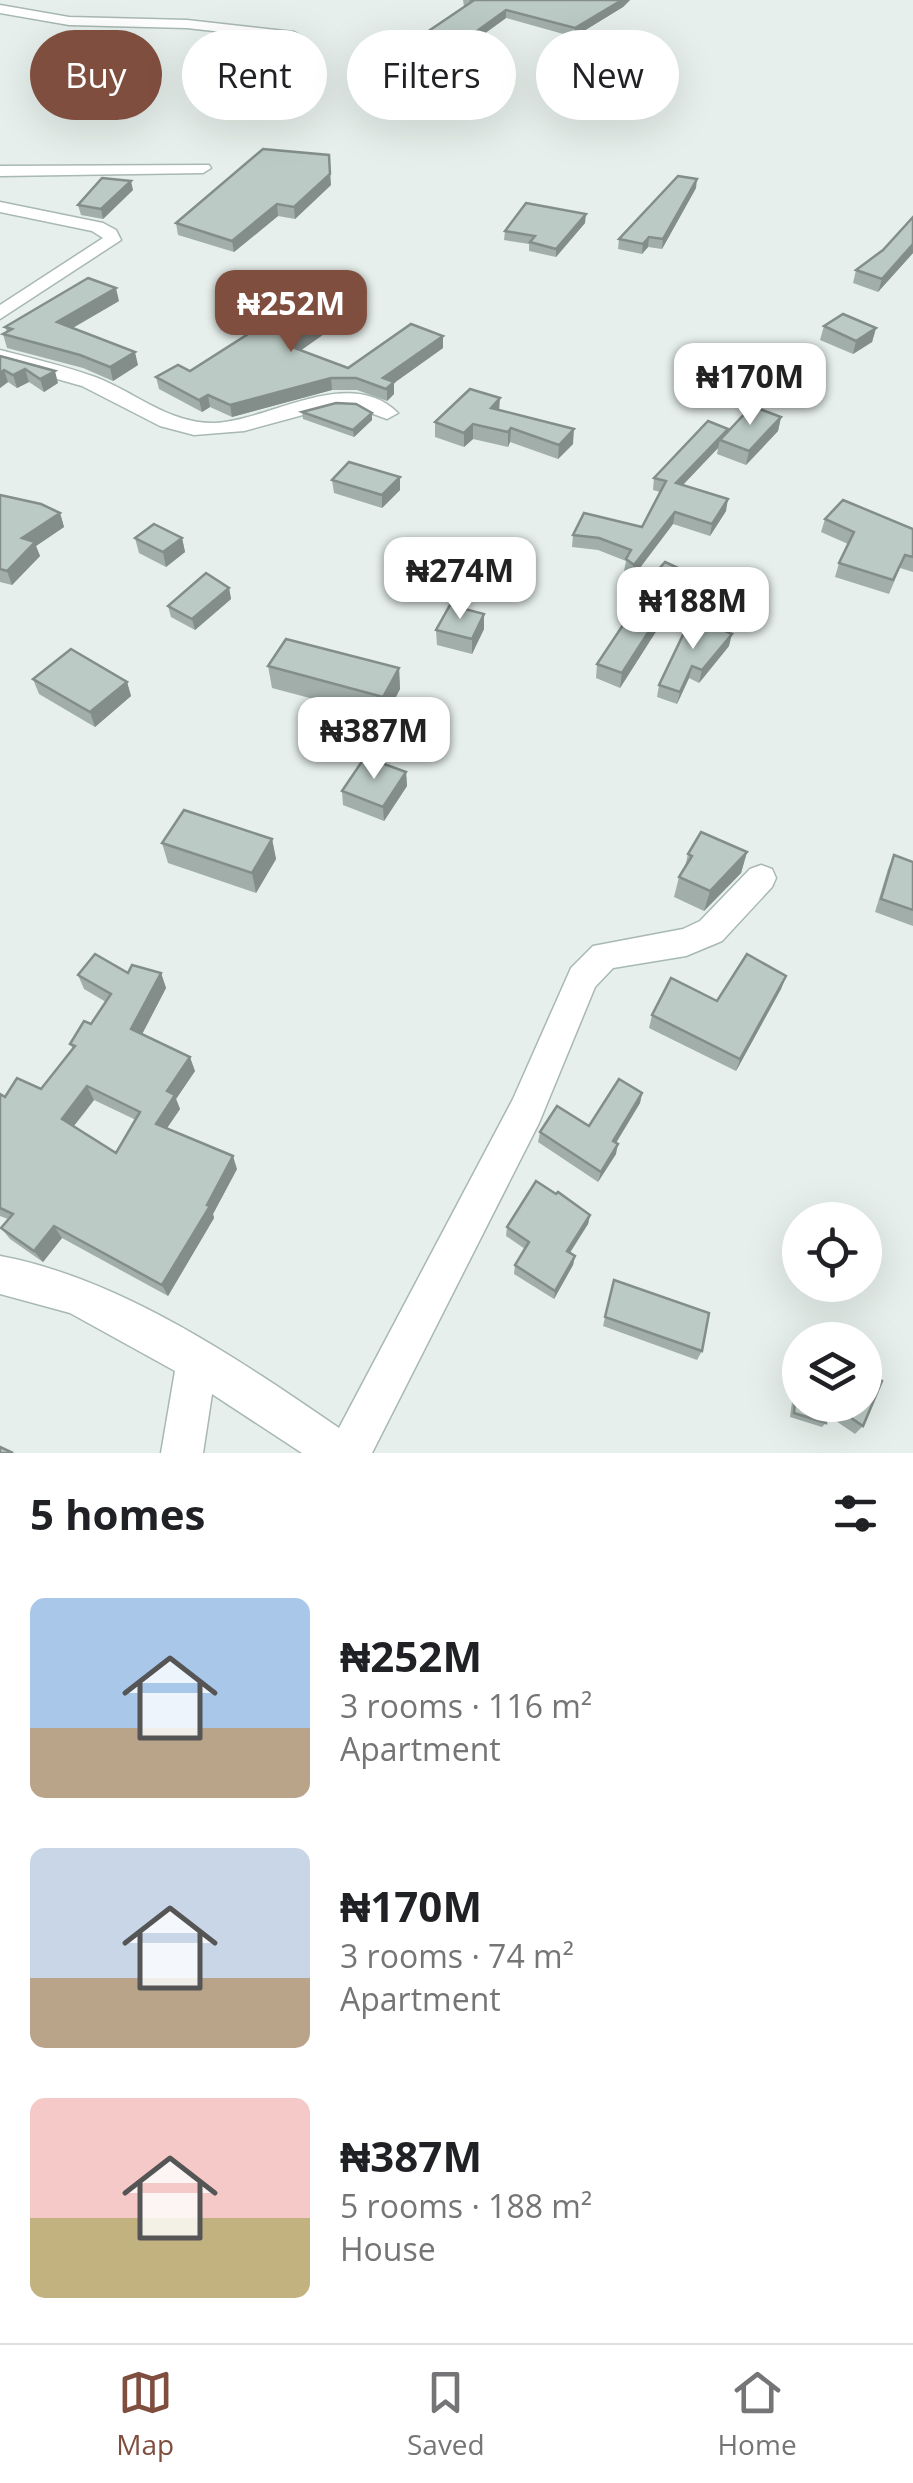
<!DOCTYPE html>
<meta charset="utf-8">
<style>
:root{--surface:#fff;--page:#f2f2f2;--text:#202124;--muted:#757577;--line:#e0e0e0;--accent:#7f4e3f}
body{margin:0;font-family:"Open Sans",sans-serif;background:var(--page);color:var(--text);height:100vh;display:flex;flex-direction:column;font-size:38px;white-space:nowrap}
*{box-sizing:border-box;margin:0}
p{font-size:32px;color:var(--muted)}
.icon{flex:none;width:55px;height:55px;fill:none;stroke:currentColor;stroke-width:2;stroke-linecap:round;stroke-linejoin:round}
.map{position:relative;height:1453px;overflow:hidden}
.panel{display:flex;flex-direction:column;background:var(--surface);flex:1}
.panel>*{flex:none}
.hud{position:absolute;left:30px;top:30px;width:855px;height:90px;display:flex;gap:20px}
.tools{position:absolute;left:782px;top:1202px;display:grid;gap:20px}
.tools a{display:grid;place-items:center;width:100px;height:100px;border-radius:50%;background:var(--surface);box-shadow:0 10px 40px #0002;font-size:50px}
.price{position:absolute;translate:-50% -85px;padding:0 22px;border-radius:20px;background:#fff;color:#222;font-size:32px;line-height:65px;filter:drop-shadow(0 2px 5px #0008)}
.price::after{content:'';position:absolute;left:50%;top:60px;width:30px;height:22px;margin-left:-15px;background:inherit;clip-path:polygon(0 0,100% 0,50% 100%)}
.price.selected{background:var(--accent);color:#fff}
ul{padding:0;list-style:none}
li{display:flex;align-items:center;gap:30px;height:250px;padding:0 30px}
li span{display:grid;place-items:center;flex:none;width:280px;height:200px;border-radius:15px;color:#555}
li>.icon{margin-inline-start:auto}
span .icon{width:120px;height:120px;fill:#fffc;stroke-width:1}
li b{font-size:42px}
h2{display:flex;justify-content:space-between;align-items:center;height:120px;padding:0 30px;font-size:42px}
.pill{padding:0 35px;border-radius:45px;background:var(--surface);box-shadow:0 10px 40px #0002;font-size:35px;line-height:90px}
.pill.selected{background:var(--accent);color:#fff}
.menu{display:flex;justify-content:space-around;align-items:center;height:140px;border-top:2px solid var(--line);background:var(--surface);font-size:28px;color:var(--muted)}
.menu a{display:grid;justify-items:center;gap:5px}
.menu .selected{color:var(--accent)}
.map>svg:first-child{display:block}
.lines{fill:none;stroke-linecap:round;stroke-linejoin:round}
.street-casing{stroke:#a8b8b2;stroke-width:3}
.street{fill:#fff;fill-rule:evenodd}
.wall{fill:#a1aea9;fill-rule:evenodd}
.shaded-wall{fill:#838d89}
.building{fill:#bbcac4;stroke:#838d89;stroke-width:2.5;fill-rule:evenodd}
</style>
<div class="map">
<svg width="913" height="1453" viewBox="0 0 913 1453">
<rect width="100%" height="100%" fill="#e6efeb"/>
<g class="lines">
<g class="street-casing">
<g id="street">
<path d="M0 5 69 17 187 20 294 32 301 36 294 40 187 28 69 25 0 13Z"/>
<path d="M209 165 211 168 203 173 0 176V166Z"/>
<path d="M0 202 103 223 116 230 121 240 0 319V305L103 238 92 231 0 212Z"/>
<path d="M0 350C31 358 65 366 95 377 137 393 169 424 215 423 269 421 349 364 398 413L387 419 357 408 336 406 244 431 194 435 160 426 82 386 0 363Z"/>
<path d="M761 865 772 869 776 878 772 887 722 941 686 956 613 968 595 987 539 1123 372 1453H302L212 1394 203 1453H161L175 1371 70 1313 0 1294V1256C120 1278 240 1360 339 1428L513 1099 571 968 593 946 683 929 700 921 750 869Z"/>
</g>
</g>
<use href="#street" class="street"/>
</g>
<g class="wall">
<path d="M463 0H630L623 7 574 37 506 18 465 48 477 50V59L450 75 396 61V53L464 7Z"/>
<path d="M331 185 295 219 278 216 234 252 178 235 176 223Z"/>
<path d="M696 188 662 249 648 247 642 254 618 249 619 239Z"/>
<path d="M133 190 103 219 81 215 78 205Z"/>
<path d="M913 217V253L878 292 853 283 856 270 883 250Z"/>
<path d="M585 223 556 257 529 251V244L504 240 505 231Z"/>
<path d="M293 292 335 298 327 303 343 308 344 320 301 350 348 368 443 336V348L394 383V394L387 401 357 390H332L232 417 210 407 202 412 159 389 156 377 190 371 278 315 294 303Z"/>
<path d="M119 301 73 328 138 365 113 381 83 368 7 348 3 334 7 332 5 327Z"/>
<path d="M824 326 876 328 872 342 853 354 820 340Z"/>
<path d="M0 356 58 383 44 392 29 382 17 388 8 382 0 388Z"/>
<path d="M499 410 573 444 558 459 510 442 508 447 473 439 464 447 435 437V422Z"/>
<path d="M302 412 372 413V420L354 437 303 419Z"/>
<path d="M781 417 778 431 746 465 717 454 718 448 683 485 726 511 710 536 673 524 633 577 624 571 626 561 598 550 572 547 573 535 642 527 660 492 653 490 654 478 728 429 727 432Z"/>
<path d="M332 480 400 490 382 508 334 493Z"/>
<path d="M0 495 60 513 64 527 36 546 40 556 12 585 0 582Z"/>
<path d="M825 519 913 529V572L900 568 889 594 835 577 839 563 848 544 821 532Z"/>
<path d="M135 538H182L185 552 166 567 139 553Z"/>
<path d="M685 586 620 688 596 678 597 664 636 605 638 593Z"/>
<path d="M229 588 231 599 195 630 171 617 168 606Z"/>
<path d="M484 629 472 654 437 645 436 630Z"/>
<path d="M729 646 699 683 689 678 677 704 657 697 659 685Z"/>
<path d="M268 666 399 668 400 689 385 718 272 688Z"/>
<path d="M33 679 127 682 131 696 95 727 39 694Z"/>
<path d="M406 772 407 786 384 821 343 805 342 791Z"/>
<path d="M272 839 276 859 256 893 168 863 162 843Z"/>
<path d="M747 852 741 873 704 911 674 897 679 877 685 867 688 854Z"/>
<path d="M894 855 913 862V926L875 912 888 869Z"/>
<path d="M161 973 166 988 142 1034 195 1071 176 1099 180 1109 167 1128 237 1169 213 1214 214 1218 168 1296 62 1238 43 1262 10 1239 1 1228 8 1219 0 1216V1094L5 1097 41 1089 73 1049 70 1044 91 1024 106 1002 84 989 78 975ZM94 1100 136 1120 116 1153 74 1126Z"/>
<path d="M786 976 781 989 736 1071 649 1028 652 1015 717 1001Z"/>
<path d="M642 1093 640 1103 616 1143V1154L598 1182 538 1142 540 1132 589 1126Z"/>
<path d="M556 1194 590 1215 588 1224 570 1253 575 1256 573 1265 554 1299 514 1274 515 1265 525 1249 506 1236 507 1227Z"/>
<path d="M614 1280 702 1351 697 1360 603 1326Z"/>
<path d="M796 1390 828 1405H865L863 1426 855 1434 827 1415 826 1423 822 1427 790 1417 793 1394Z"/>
</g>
<g class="shaded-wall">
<path d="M622 0H630L623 7 574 37 575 28Z"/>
<path d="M506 10V18L456 54V46Z"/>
<path d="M477 50V59L450 75V66Z"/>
<path d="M329 155 331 185 295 219 294 207Z"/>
<path d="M697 179 696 188 662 249 663 239Z"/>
<path d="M131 181 133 190 103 219 101 209Z"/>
<path d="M277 204 278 216 234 252 232 241Z"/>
<path d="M586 214 585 223 556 257V249Z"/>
<path d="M649 237 648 247 642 254 643 244Z"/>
<path d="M913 244V253L878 292 882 279Z"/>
<path d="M334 286 335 298 316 310 315 298Z"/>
<path d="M116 288 119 301 60 335 57 322Z"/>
<path d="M343 308 344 320 290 358 289 346Z"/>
<path d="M876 328 872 342 853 354 856 341Z"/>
<path d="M443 336V348L394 383V394L387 401V388L383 378Z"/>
<path d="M135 352 138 365 113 381 110 367Z"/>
<path d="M25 369 29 382 17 388 13 375Z"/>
<path d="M4 370 8 382 0 388V373Z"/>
<path d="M55 371 58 383 44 392 40 379Z"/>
<path d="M331 378 332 390 232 417 230 405Z"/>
<path d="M208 395 210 407 202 412 199 400Z"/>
<path d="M500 398 499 412 491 408Z"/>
<path d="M372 413V420L354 437 353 430Z"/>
<path d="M781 417 778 431 746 465 749 451Z"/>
<path d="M473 424V439L464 447V433Z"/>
<path d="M511 428 510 442 508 447V432Z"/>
<path d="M574 429 573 444 558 459 559 445Z"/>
<path d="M728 429 726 441 720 440 718 448 674 494 676 483Z"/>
<path d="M400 477V490L382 508V495Z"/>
<path d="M728 499 726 511 710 536 712 524Z"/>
<path d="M675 512 673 524 633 577 634 565Z"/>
<path d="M60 513 64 527 36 546 40 556 12 585 7 571 22 538Z"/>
<path d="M182 538 185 552 166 567 163 552Z"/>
<path d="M687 572 685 586 620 688 622 673Z"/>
<path d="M229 588 231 599 195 630 192 619Z"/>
<path d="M484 614V629L472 654V639Z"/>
<path d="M732 634 729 646 699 683 702 670Z"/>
<path d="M692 666 689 678 677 704 680 692Z"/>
<path d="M399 668 400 689 385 718 383 697Z"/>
<path d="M127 682 131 696 95 727 90 712Z"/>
<path d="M406 772 407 786 384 821 383 807Z"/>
<path d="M272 839 276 859 256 893 252 873Z"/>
<path d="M747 852 741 873 704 911 710 891Z"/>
<path d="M161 973 166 988 137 1044 131 1029Z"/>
<path d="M786 976 781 989 736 1071 740 1059Z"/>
<path d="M190 1057 195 1071 176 1099 180 1109 161 1137 156 1124 167 1091Z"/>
<path d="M87 1086 94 1100 69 1132 62 1119Z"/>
<path d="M642 1093 640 1103 611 1151 613 1141Z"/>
<path d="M618 1144 616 1154 598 1182 601 1172Z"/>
<path d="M233 1156 237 1169 213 1214 214 1218 168 1296 162 1285Z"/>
<path d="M590 1215 588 1224 565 1260 567 1251Z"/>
<path d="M54 1226 62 1238 43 1262 34 1251Z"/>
<path d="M575 1256 573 1265 554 1299 555 1291Z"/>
</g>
<g class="building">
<path d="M470 0H622L575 28 506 10 456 46 477 50 450 66 396 53 473 1Z"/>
<path d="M263 149 329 155 330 174 294 207 277 204 232 241 176 223Z"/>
<path d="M678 176 697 179 663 239 649 237 643 244 619 239Z"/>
<path d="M102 178 131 181 101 209 78 205Z"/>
<path d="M526 203 586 214 556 249 530 242 535 236 505 231Z"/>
<path d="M913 217V244L882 279 856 270 883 250Z"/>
<path d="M298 272 334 286 315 298 343 308 289 346 348 368 411 324 443 336 383 378 394 382 386 389 356 378H331L230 405 208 395 199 400 156 377 178 365 190 371 278 315 303 296 293 292Z"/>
<path d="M88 278 116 288 57 322 135 352 110 367 80 355 3 334 12 329 5 327Z"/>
<path d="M843 314 876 328 856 341 824 326Z"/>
<path d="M0 356 55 371 40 379 25 369 13 375 4 370 0 373Z"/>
<path d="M470 389 500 398 491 408 574 429 559 445 511 428 508 432 473 424 464 433 435 422Z"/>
<path d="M336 403 356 404 372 413 353 430 302 412Z"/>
<path d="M752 406 781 417 749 451 720 440Z"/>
<path d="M708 421 728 429 676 483 728 499 712 524 675 512 634 565 626 559 631 550 599 538 573 535 584 513 642 527 666 481 654 478Z"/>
<path d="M349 462 400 477 382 495 332 480Z"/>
<path d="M0 495 41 504 60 513 22 538 35 542 7 571 0 569Z"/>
<path d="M843 500 913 529V557L905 555 893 580 839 563 854 532 825 519Z"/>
<path d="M154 524 182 538 163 552 135 538Z"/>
<path d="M665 562 687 572 622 673 597 664 643 595 638 593Z"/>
<path d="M206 573 229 588 192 619 168 606Z"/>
<path d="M450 605 484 614 472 639 436 630Z"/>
<path d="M692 616 732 634 702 670 692 666 680 692 659 685Z"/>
<path d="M286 639 399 668 383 697 268 666Z"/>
<path d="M71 649 127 682 90 712 33 679Z"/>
<path d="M365 757 406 772 383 807 342 791Z"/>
<path d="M184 810 272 839 252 873 162 843Z"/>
<path d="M701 832 747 852 710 891 679 877 692 856 688 854Z"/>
<path d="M894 855 913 862V910L881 899Z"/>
<path d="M95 954 128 973 132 965 161 973 131 1029 190 1057 167 1091 175 1095 156 1124 233 1156 207 1205 210 1206 162 1285 54 1226 34 1251 1 1228 13 1214 0 1208V1094L5 1097 17 1078 41 1089 75 1046 70 1044 84 1021 91 1024 111 994 78 975ZM87 1086 140 1112 116 1153 62 1119Z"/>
<path d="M747 954 786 976 740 1059 652 1015 671 978 717 1001Z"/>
<path d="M619 1079 642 1093 613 1141 618 1144 601 1172 540 1132 557 1106 589 1126Z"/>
<path d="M536 1181 556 1194 558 1192 590 1215 567 1251 575 1256 555 1291 515 1265 529 1242 507 1227Z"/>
<path d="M614 1280 709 1313 702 1351 605 1317Z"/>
<path d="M865 1370 882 1381 863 1426 832 1405H865Z"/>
<path d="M796 1390 800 1391V1405H827L826 1423 794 1413Z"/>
<path d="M0 1447 13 1453H0Z"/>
</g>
</svg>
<div class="tools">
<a><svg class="icon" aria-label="locate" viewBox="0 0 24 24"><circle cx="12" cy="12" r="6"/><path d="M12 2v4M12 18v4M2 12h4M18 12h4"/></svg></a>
<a><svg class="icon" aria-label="layers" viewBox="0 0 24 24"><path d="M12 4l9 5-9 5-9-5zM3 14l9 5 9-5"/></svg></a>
</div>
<b class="price selected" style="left:291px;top:355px">₦252M</b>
<b class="price" style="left:750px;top:428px">₦170M</b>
<b class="price" style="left:460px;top:622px">₦274M</b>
<b class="price" style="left:693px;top:652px">₦188M</b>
<b class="price" style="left:374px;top:782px">₦387M</b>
<div class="hud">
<a class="pill selected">Buy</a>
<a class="pill">Rent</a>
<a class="pill">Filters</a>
<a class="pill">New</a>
</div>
</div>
<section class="panel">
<h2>5 homes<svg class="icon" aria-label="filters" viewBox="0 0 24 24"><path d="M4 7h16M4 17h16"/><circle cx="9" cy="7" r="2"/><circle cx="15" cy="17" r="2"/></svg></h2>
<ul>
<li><span style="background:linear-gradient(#a9c7e8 65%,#b9a48a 0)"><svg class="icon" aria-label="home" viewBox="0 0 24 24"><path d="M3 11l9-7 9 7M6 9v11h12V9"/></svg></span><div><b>₦252M</b><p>3 rooms · 116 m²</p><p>Apartment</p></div></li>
<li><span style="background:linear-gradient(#c9d6e8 65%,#b9a48a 0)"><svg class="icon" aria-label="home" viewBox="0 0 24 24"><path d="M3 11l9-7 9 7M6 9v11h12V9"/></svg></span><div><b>₦170M</b><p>3 rooms · 74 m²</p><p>Apartment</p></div></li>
<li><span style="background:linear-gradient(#f6c9c9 60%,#c2b280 0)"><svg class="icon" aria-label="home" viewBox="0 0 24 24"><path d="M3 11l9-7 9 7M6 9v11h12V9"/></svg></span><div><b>₦387M</b><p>5 rooms · 188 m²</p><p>House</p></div></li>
</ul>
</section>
<nav class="menu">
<a class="selected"><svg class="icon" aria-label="map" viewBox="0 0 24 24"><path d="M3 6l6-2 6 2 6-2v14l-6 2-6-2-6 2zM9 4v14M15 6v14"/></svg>Map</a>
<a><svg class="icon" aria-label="saved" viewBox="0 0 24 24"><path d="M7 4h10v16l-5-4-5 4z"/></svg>Saved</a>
<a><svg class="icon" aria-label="home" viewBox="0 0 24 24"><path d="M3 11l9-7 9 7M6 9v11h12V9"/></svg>Home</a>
</nav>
